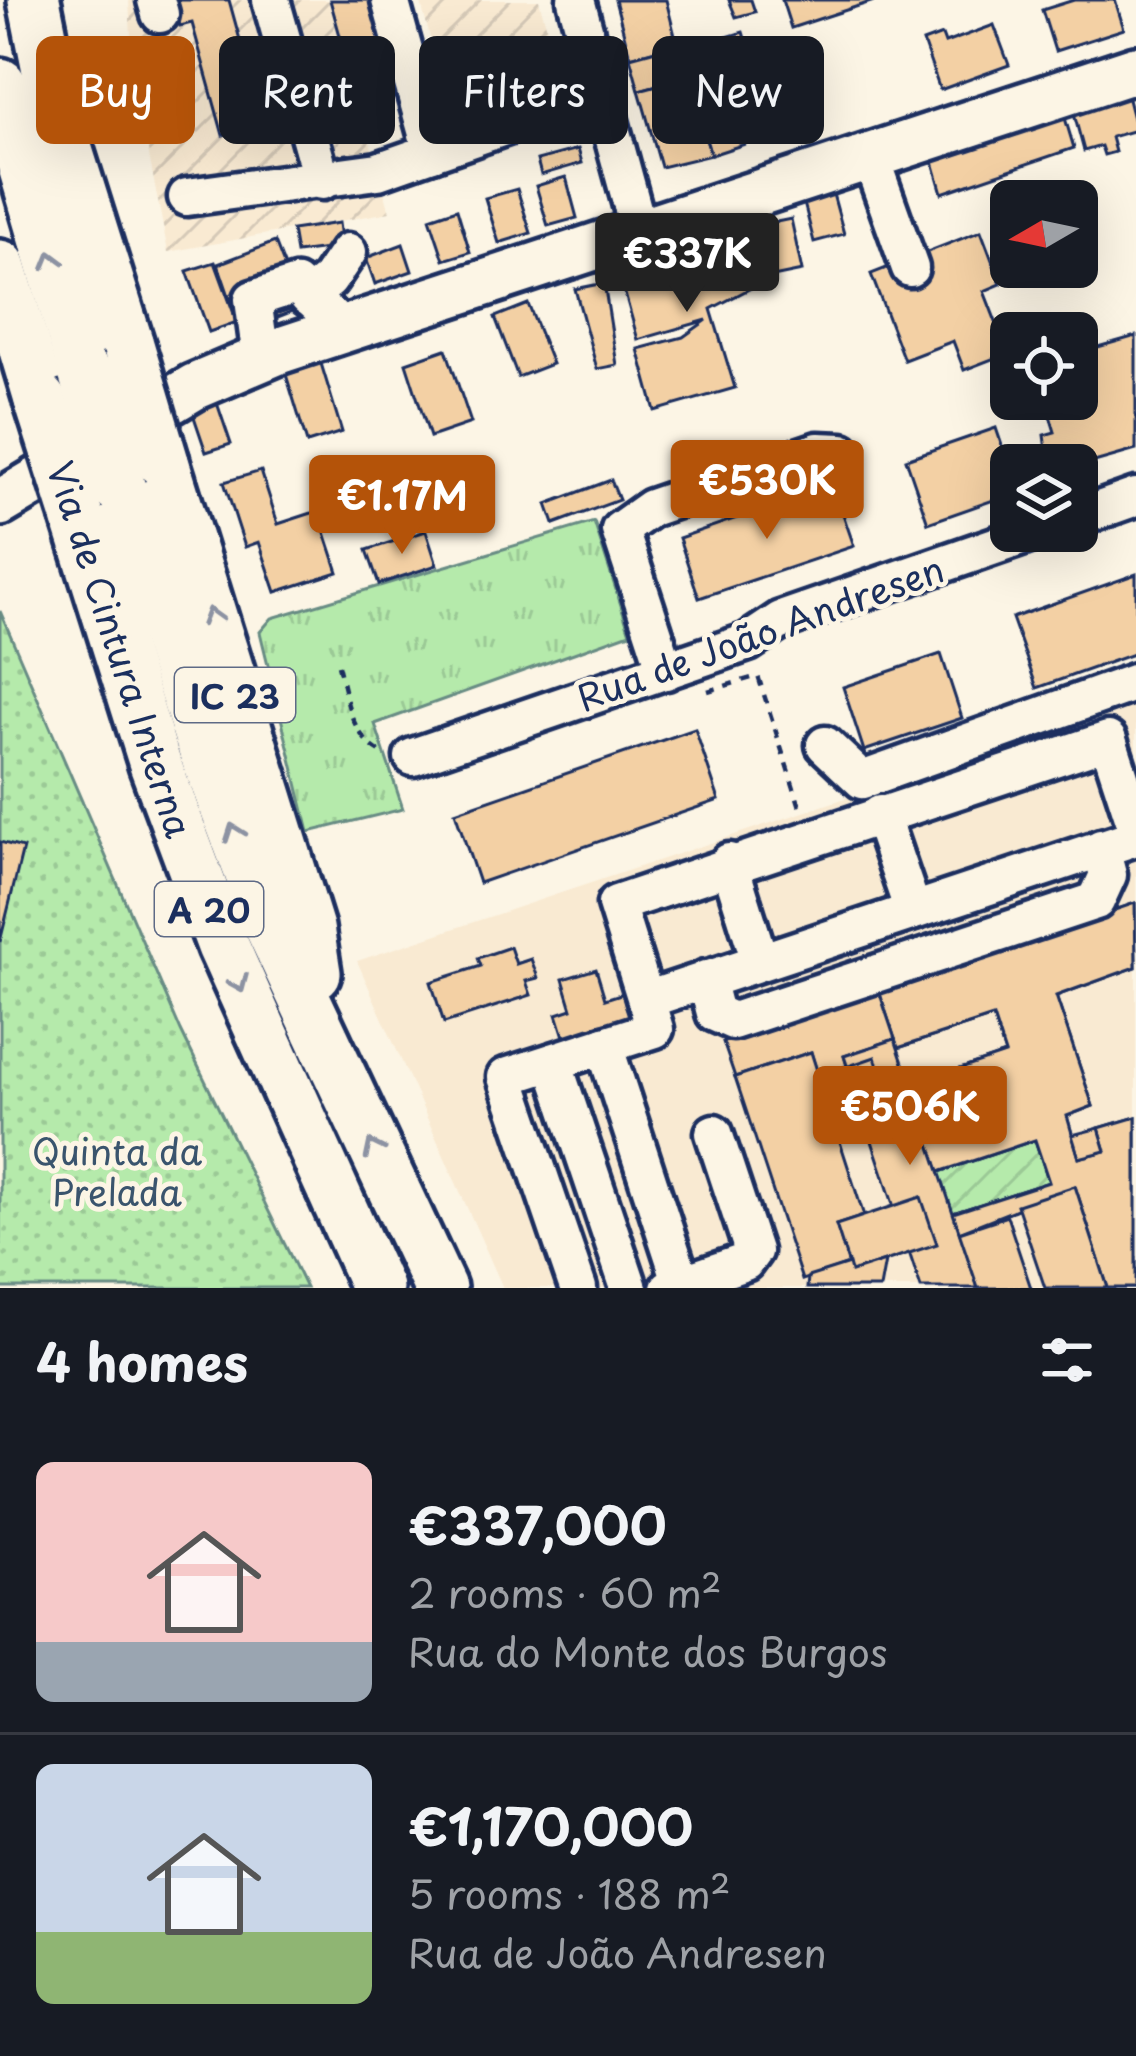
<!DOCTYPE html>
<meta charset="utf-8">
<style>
:root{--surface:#171b24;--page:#20242c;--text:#f1f3f6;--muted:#9ea1a6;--line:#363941;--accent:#b45309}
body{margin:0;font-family:"Playpen Sans",sans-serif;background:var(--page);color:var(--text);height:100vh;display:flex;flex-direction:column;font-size:45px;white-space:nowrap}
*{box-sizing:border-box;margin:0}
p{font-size:39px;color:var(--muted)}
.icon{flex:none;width:66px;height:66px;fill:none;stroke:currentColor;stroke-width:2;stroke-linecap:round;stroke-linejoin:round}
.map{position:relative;height:1288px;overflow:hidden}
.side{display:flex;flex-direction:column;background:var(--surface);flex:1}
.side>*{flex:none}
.banner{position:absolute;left:36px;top:36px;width:1065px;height:108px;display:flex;gap:24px}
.needle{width:78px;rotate:261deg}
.controls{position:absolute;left:990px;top:180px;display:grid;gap:24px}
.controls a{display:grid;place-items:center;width:108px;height:108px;border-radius:18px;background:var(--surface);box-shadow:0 12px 48px #0002;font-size:60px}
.price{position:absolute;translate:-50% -102px;padding:0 27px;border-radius:12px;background:var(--accent);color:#fff;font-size:39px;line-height:78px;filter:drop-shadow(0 3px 6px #0008)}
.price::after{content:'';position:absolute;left:50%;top:72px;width:36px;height:27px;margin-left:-18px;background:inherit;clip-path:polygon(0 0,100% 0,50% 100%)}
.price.selected{background:#222;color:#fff}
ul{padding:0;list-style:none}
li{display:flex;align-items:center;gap:36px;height:300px;padding:0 36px}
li+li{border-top:3px solid var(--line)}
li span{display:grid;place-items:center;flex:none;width:336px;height:240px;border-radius:18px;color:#555}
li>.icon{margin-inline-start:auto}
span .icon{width:144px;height:144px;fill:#fffc;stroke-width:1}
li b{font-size:51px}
h2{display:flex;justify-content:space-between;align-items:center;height:144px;padding:0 36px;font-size:51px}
.pill{padding:0 42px;border-radius:18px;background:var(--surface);box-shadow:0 12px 48px #0002;font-size:42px;line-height:108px}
.pill.selected{background:var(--accent);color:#fff}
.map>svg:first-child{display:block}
.built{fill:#f9ead2}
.industrial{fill:url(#industrial-furrows)}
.grass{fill:url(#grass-tufts);stroke:#688c84;stroke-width:3}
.park{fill:url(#park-dots);stroke:#688c84;stroke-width:3}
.garden{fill:url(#garden-furrows);stroke:#688c84;stroke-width:3}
.building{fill:#f3d0a4;stroke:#1b2f5e;stroke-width:3}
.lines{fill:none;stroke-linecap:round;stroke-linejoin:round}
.minor-casing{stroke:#1b2f5e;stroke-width:45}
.major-casing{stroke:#1b2f5e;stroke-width:54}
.highway-casing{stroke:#1b2f5e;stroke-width:60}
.path{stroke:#1b2f5e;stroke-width:4.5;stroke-dasharray:9 9;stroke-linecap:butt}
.minor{stroke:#fcf5e5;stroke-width:36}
.major{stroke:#fcf5e5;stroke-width:45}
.highway{stroke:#fcf5e5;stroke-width:51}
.highway-bridge-casing{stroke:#1b2f5e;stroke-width:60;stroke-linecap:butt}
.highway-bridge{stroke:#fcf5e5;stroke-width:51}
.oneway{stroke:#8c92a2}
.labels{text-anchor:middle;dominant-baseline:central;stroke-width:10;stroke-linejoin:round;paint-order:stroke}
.shield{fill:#fcf5e5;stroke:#5e6a86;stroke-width:3}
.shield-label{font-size:33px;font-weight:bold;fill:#1b2f5e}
.street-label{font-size:36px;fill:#1b2f5e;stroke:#fcf5e5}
.park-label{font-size:36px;fill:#3a546d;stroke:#fcf5e5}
</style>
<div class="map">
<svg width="1136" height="1288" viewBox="0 0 1136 1288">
<defs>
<pattern id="industrial-furrows" width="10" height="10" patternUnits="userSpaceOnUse" patternTransform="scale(3)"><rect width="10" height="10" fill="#f9ead2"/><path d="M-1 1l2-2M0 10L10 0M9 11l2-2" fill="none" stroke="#d5c9b7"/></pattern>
<pattern id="grass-tufts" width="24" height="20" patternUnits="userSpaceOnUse" patternTransform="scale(3)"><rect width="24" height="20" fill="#b5eaab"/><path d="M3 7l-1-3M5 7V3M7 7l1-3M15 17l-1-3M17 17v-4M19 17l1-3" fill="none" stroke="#9bc996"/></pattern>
<pattern id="park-dots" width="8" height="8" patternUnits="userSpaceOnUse" patternTransform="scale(3)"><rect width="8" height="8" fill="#b5eaab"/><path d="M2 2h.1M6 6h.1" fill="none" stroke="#9bc996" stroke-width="1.8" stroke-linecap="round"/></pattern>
<pattern id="garden-furrows" width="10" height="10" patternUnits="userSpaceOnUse" patternTransform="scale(3)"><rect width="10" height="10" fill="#b5eaab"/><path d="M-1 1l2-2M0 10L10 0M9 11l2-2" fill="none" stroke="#9bc996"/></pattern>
</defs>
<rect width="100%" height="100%" fill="#fcf5e5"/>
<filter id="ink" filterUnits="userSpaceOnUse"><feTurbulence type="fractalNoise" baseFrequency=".00833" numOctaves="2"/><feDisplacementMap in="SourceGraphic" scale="24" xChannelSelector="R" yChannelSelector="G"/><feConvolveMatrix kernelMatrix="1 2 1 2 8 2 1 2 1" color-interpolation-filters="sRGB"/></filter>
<g filter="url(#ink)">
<path class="built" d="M1136 701V1288H503L357 961Z"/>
<g class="industrial">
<path d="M129 0H330L390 212 168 252 133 74Z"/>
<path d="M420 0H539L559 72 448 103Z"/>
</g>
<path class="grass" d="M594 522 630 633 375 724 403 809 309 832 260 632 272 618Z"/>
<path class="park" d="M0 611 181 1031 306 1288H0Z"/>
<path class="garden" d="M1035 1140 1049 1182 953 1213 939 1172Z"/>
<g class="building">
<path d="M173 0H229L263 123 223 135 192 23 180 26Z"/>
<path d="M330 0H373L400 96 360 107Z"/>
<path d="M615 0H666L677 44 630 57Z"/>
<path d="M729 0H751L755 12 736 17Z"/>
<path d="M782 0H877L791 28Z"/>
<path d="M1074 0H1115L1124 29 1055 51 1042 10Z"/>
<path d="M994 25 1009 65 940 90 923 42 942 35 945 43Z"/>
<path d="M743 32 751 58 714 69 706 43Z"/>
<path d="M768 46 779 77 788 73 799 105 775 113 754 51Z"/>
<path d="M667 47 676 80 639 90 630 57Z"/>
<path d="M676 80 683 109 695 105 711 155 661 167 639 90Z"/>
<path d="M1125 88 1136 130 1111 137 1115 152 1104 155 1101 146 1084 151 1071 103Z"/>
<path d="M729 94 745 144 711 155 695 105Z"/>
<path d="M1062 108 1074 148 942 193 929 148Z"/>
<path d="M578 149 582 163 541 175 537 160Z"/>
<path d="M566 177 577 218 548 226 536 186Z"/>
<path d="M830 183 844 234 814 242 801 191Z"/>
<path d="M517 189 531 233 499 243 485 198Z"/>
<path d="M457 209 470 252 444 260 430 218Z"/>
<path d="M791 219 802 271 773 277 762 225Z"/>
<path d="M339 223 342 247 296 253 292 230Z"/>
<path d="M981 231 1001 284 984 291 1008 353 964 370 953 341 904 360 871 274Z"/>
<path d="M755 235 768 279 711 309 735 388 655 411 638 349 683 337 707 320 638 340 616 262 650 252 656 261 674 256 703 237 713 251Z"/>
<path d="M275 242 301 308 265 322 262 315 238 322 218 264Z"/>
<path d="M403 244 412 271 375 284 366 258Z"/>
<path d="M215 262 237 322 209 332 187 271Z"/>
<path d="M604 283 617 365 597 369 575 289Z"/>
<path d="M528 304 552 364 518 377 495 317Z"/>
<path d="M1136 336V450L1077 467 1048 465 1044 435 1055 432 1045 399H1077V353Z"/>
<path d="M446 349 471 423 430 437 406 363Z"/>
<path d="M319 357 342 432 307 443 284 368Z"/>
<path d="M215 397 231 444 206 452 190 405Z"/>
<path d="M996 428 1011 472V494L928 523 906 459Z"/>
<path d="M261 471 278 524 318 511 338 572 276 592 259 542 245 547 224 482Z"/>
<path d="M611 480 619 500 554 524 547 504Z"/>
<path d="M833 485 854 546 699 598 679 538Z"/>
<path d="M426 531 437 565 379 584 367 550Z"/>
<path d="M1136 574V653L1037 688 1012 618Z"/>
<path d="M941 654 962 718 864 751 843 687Z"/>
<path d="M695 729 719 800 479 883 455 812Z"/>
<path d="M0 842 23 848 0 942Z"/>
<path d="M1135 903 1136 967 1056 996 1093 1106 1067 1116 1079 1158 1106 1151 1099 1128 1136 1117V1194L1112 1202 1131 1261 1136 1259V1288H1108L1075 1186 959 1232 953 1213 1049 1182 1035 1140 939 1172 910 1086 1005 1054 993 1017 898 1048 879 991Z"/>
<path d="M1135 903 1136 967 1056 996 1093 1106 1067 1116 1079 1158 1106 1151 1099 1128 1136 1117V1288H1108L1075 1186 959 1232 953 1213 1049 1182 1035 1140 939 1172 910 1086 1005 1054 993 1017 898 1048 879 991Z"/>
<path d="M510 947 516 964 531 959 538 978 526 981 531 995 444 1023 431 982 481 966 478 958Z"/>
<path d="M596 969 605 999 627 992 637 1024 567 1046 557 1014 572 1009 563 979Z"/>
<path d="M879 991 895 1039 844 1056 847 1066 818 1076 811 1052 735 1077 723 1042Z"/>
<path d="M895 1039 978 1288H921L867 1126 844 1056Z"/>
<path d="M811 1052 864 1216 836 1225 849 1264 802 1280 735 1077Z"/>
<path d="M875 1057 894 1117 860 1129 840 1069Z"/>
<path d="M1099 1128 1106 1151 1079 1158 1072 1135Z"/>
<path d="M1075 1186 1108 1288H1045L1017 1205Z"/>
<path d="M921 1197 937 1244 851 1272 836 1225Z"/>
<path d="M1007 1216 1031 1288H978L959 1232Z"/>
<path d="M885 1261 880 1288H807L808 1277 849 1264 851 1272Z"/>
</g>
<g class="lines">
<g class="minor-casing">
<g id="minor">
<path d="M156 0 160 14"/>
<path d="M271 0 322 181"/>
<path d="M390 0 432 152 602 93"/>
<path d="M576 0 639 231"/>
<path d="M870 156 910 268"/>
<path d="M187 197 378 171 432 152"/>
<path d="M308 297 329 280 348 252"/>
<path d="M261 358 253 299 296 285 344 329"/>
<path d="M1077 518 1136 497"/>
<path d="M666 671 620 530 651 508 818 451 842 452"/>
<path d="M825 745 862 780 1136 682"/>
<path d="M413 757 748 642 781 620 1038 531"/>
<path d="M880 814 913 911"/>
<path d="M729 862 760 961"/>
<path d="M706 979 715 1013 733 1021 1096 901 1108 875 1101 848"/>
<path d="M646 1000 1136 837"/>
<path d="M604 1045 682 1284"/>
<path d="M553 1062 629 1288"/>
<path d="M578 1288 506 1077 655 1029 616 904 1108 740 1136 826"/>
<path d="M669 1288 745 1262 753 1251 714 1133"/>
</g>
</g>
<g class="major-casing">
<path id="major" d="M0 503 194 387 281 350 1136 69"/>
</g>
<g class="highway-casing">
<g id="highway">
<path d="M34 0 59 125 128 345"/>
<path d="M0 84 84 372"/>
<path d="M0 266 40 400"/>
<path d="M163 462 308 928 315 973"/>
<path d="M120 489 205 752 272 930 440 1288"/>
<path d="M77 516 155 764 223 946 377 1288"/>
</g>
</g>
<g class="path">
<path d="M338 665C347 699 350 737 384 754"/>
<path d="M708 691 758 676 802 813"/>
</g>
<use href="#minor" class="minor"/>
<use href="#major" class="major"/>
<use href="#highway" class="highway"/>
<g class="highway-bridge-casing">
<g id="highway-bridge">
<path d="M128 345 163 462"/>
<path d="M84 372 120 489"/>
<path d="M40 400 77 516"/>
</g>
</g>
<use href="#highway-bridge" class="highway-bridge"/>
</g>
<defs><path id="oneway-chevron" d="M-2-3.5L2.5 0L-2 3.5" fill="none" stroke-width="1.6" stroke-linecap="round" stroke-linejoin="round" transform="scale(3)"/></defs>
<g class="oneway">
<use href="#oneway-chevron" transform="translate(52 260) rotate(-106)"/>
<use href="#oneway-chevron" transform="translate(211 616) rotate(-107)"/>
<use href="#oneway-chevron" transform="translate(234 832) rotate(-110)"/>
<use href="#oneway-chevron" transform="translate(239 984) rotate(67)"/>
<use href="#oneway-chevron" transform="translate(373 1148) rotate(-116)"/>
</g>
</g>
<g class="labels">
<g class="shield">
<rect x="175" y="668" width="120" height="54" rx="9"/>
<rect x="155" y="882" width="108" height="54" rx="9"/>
</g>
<g class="shield-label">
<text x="235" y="695">IC 23</text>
<text x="209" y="909">A 20</text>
</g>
<g class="street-label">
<text transform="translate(760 632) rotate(-20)">Rua de João Andresen</text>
<text transform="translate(121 649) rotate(72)">Via de Cintura Interna</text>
</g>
<g class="park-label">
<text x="117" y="1150">Quinta da<tspan x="117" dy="41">Prelada</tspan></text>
</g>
</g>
</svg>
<div class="controls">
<a><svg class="needle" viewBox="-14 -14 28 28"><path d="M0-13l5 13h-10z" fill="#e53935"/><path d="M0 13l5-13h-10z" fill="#9ea1a6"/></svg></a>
<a><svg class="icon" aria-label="locate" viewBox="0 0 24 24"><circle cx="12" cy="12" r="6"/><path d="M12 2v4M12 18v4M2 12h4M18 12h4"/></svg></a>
<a><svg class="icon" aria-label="layers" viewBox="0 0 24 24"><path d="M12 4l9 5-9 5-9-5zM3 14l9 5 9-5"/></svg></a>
</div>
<b class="price selected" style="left:687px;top:315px">€337K</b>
<b class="price" style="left:767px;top:542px">€530K</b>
<b class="price" style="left:402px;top:557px">€1.17M</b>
<b class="price" style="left:910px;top:1168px">€506K</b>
<div class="banner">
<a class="pill selected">Buy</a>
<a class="pill">Rent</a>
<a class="pill">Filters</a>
<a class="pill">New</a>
</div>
</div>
<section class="side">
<h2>4 homes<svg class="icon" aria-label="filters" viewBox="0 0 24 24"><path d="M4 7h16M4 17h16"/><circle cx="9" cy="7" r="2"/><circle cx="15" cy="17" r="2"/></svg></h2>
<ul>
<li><span style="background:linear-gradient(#f6c9c9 75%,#9aa5b1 0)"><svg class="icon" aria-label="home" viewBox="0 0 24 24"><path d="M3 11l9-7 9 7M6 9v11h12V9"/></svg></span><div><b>€337,000</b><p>2 rooms · 60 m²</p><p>Rua do Monte dos Burgos</p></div></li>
<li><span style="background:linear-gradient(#c9d6e8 70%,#8fb573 0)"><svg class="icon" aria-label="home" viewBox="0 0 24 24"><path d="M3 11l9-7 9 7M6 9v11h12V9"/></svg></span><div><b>€1,170,000</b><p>5 rooms · 188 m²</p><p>Rua de João Andresen</p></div></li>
</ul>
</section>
